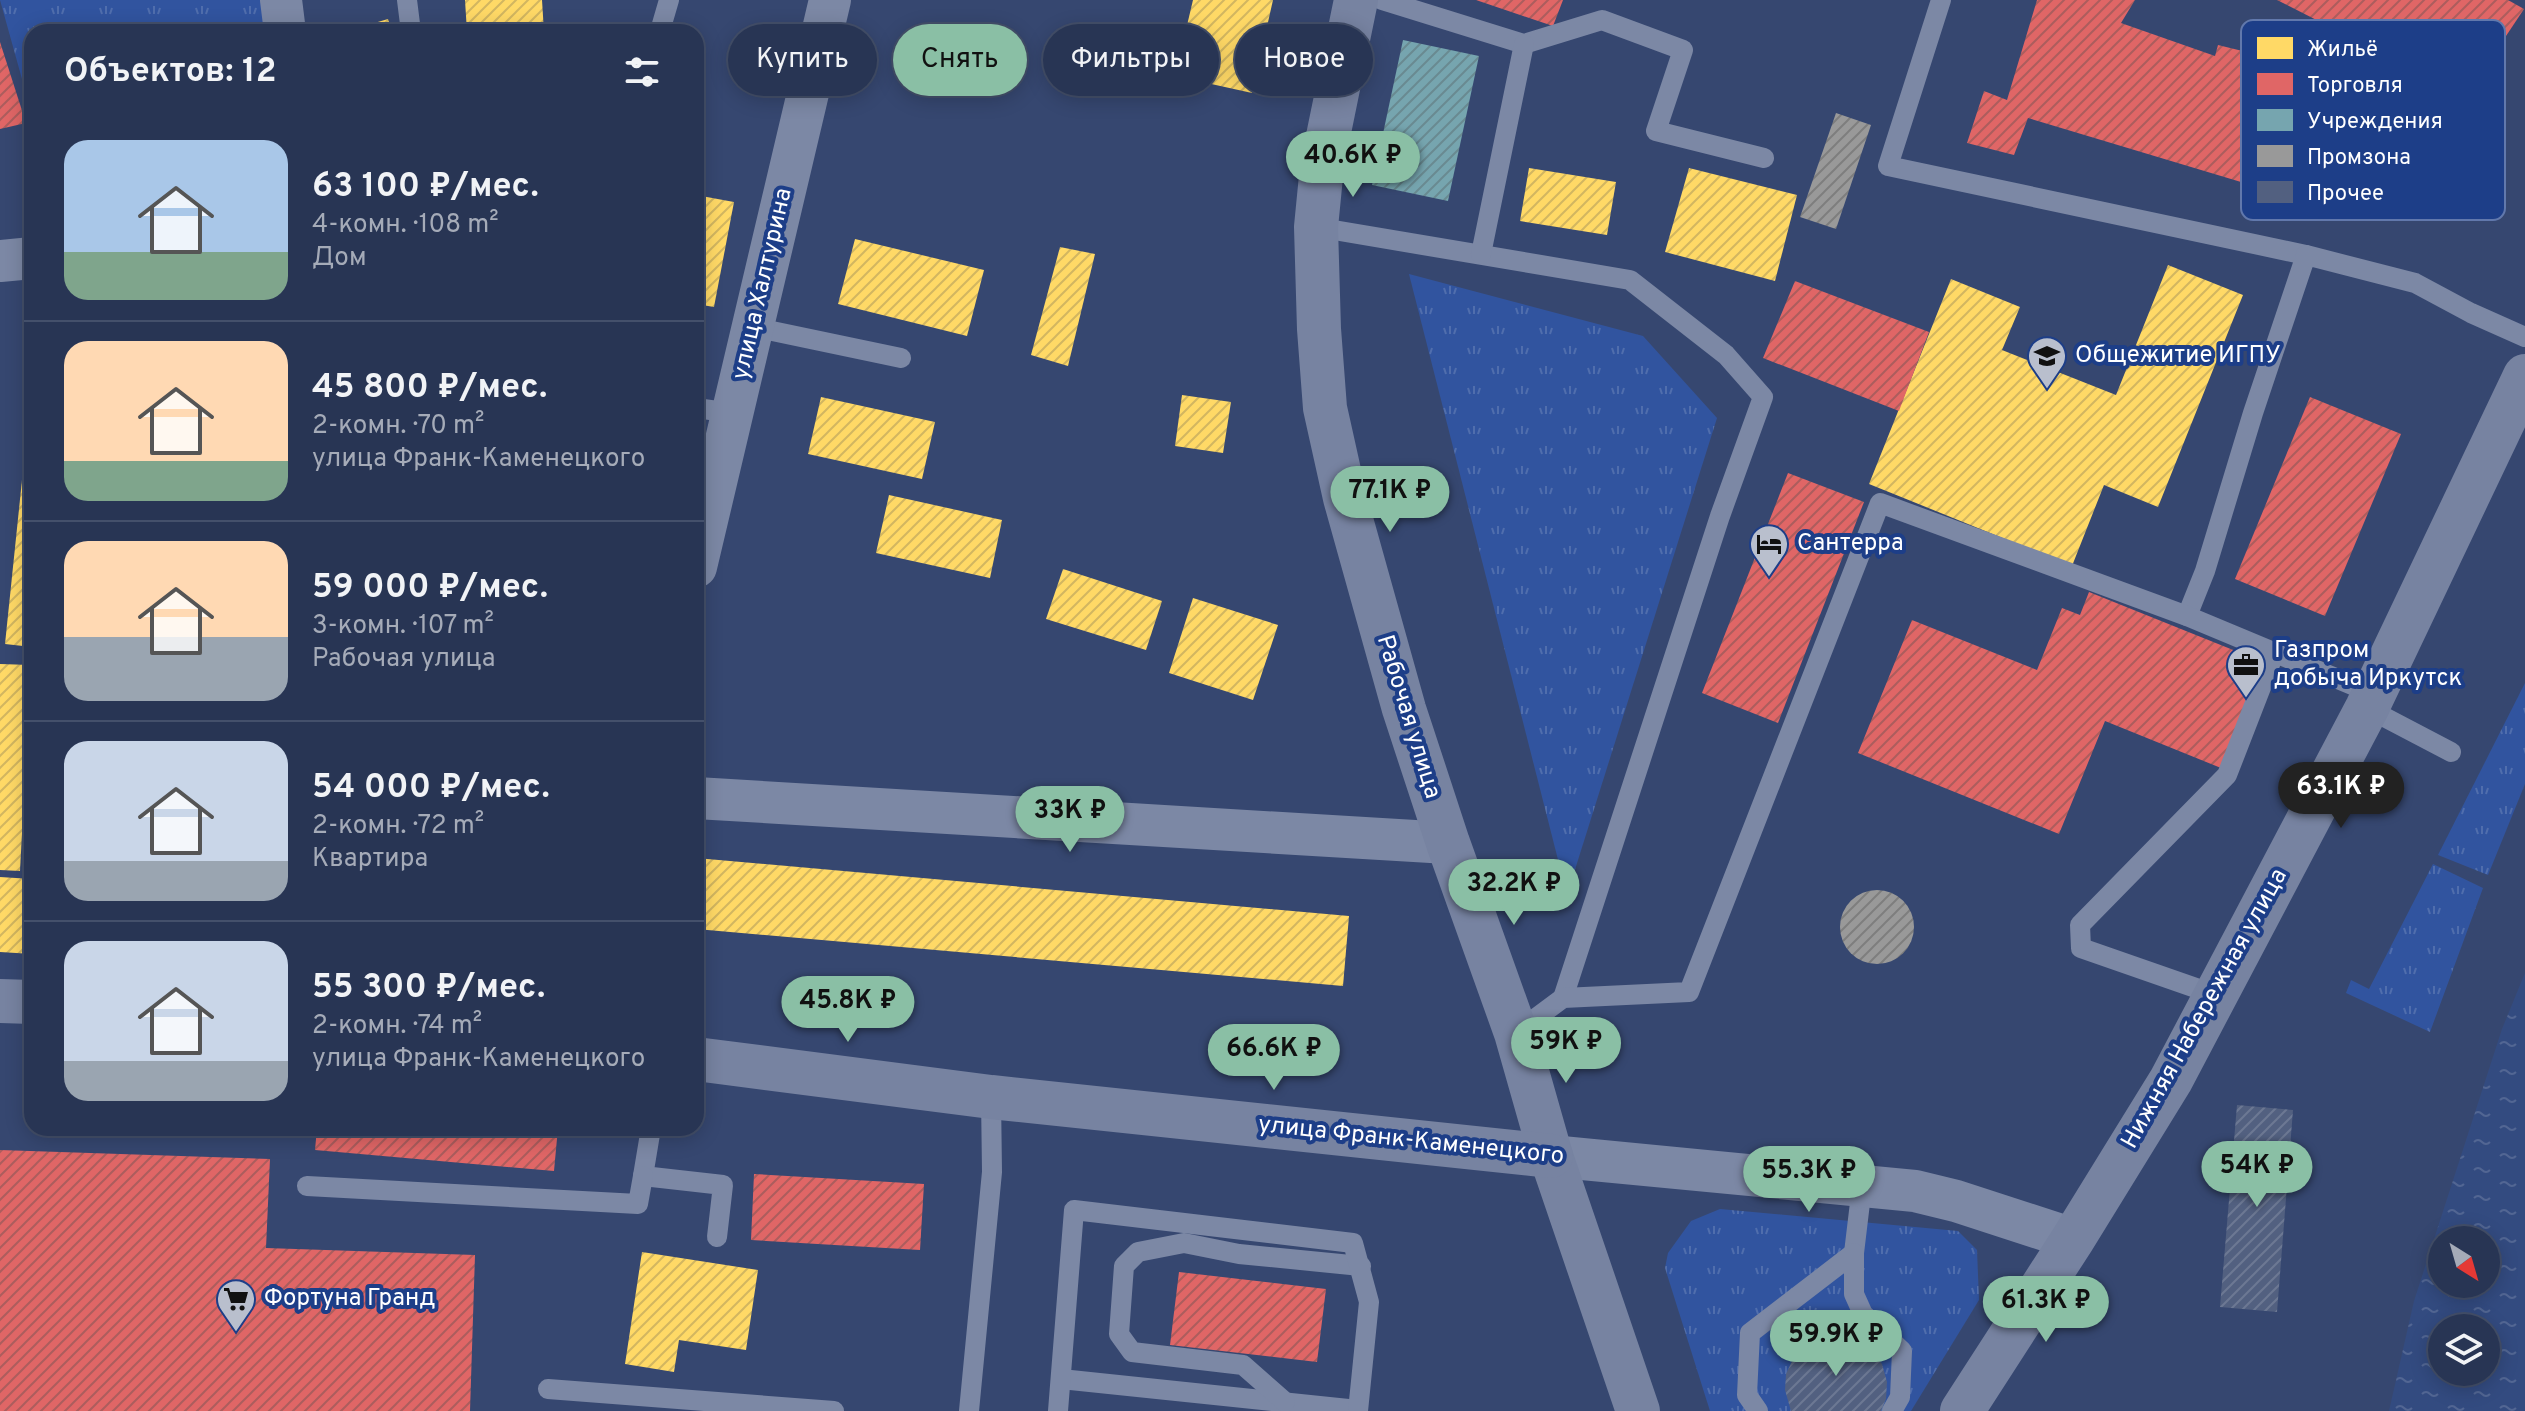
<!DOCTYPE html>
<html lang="ru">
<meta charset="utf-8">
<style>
:root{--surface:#283554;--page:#34405e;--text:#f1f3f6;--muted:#a5abb8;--line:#44506b;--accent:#8abfa5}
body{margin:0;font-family:Overpass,sans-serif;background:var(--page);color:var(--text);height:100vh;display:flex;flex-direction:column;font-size:30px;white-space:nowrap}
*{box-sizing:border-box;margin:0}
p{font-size:26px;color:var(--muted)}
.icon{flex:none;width:44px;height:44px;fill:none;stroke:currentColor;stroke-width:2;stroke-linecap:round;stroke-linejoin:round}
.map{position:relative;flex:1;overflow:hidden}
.details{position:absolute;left:24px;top:24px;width:680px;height:1112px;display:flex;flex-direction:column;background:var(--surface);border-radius:24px;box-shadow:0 4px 20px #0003,0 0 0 2px var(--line)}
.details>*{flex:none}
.hud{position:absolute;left:728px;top:24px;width:760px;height:72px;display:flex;gap:16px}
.needle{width:52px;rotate:143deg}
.buttons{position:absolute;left:2428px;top:1226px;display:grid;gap:16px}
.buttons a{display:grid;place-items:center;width:72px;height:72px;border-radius:50%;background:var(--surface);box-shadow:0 4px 20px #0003,0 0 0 2px var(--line);font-size:40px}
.price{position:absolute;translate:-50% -68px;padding:0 18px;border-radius:28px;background:var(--accent);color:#111;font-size:26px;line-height:52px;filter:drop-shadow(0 2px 4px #0008)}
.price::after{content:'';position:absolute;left:50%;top:48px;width:24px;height:18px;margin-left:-12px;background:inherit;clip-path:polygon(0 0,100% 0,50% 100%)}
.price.selected{background:#222;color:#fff}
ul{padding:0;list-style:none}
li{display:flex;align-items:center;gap:24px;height:200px;padding:0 40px}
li+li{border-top:2px solid var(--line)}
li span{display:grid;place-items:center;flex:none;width:224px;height:160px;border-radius:24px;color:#555}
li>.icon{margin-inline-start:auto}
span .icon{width:96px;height:96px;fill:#fffc;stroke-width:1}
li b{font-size:34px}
h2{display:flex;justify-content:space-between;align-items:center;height:96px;padding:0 40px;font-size:34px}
.pill{padding:0 28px;border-radius:36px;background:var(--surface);box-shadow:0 4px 20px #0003,0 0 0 2px var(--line);font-size:28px;line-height:72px}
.pill.selected{background:var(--accent);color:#111}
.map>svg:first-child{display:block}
.grass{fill:url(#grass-tufts)}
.water{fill:url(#water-ripples);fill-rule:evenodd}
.homes{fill:url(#homes-hatch)}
.shops{fill:url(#shops-hatch)}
.public{fill:url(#public-hatch)}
.industry{fill:url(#industry-hatch)}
.building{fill:url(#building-hatch)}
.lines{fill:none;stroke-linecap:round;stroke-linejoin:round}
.service{stroke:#7c88a5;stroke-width:20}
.minor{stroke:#7c88a5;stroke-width:42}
.secondary{stroke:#7783a1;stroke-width:44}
.labels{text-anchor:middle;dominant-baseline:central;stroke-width:8;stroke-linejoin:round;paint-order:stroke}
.street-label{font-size:24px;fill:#fff;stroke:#1d3e88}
.poi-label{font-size:24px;fill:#fff;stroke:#1d3e88;text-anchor:start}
.key{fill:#1d3e88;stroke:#6178ac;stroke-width:2}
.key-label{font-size:22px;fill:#fff}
</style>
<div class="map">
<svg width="2525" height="1411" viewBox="0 0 2525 1411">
<defs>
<pattern id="grass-tufts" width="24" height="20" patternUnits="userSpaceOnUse" patternTransform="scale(2)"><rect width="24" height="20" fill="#31549f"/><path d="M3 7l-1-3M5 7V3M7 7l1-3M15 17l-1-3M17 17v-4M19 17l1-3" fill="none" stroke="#506ead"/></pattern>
<pattern id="water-ripples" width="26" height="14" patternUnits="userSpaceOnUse" patternTransform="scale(2)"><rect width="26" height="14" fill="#334b80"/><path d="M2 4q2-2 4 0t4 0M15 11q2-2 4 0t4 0" fill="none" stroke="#526693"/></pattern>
<pattern id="homes-hatch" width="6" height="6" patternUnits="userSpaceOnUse" patternTransform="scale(2)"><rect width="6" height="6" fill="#ffd966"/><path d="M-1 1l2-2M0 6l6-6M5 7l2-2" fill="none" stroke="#d2b660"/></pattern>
<pattern id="shops-hatch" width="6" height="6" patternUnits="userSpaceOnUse" patternTransform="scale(2)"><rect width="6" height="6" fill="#e06666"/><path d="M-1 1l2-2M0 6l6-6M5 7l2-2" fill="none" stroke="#ac5d5d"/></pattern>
<pattern id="public-hatch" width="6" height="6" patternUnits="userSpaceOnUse" patternTransform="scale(2)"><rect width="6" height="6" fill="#76a5af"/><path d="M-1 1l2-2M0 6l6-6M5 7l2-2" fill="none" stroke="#698a91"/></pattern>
<pattern id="industry-hatch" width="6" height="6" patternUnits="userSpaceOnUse" patternTransform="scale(2)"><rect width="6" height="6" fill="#999"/><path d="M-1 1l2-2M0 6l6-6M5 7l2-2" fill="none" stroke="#7e7e7e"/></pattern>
<pattern id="building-hatch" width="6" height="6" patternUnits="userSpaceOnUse" patternTransform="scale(2)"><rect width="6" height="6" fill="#526080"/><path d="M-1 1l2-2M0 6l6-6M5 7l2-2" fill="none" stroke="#6c7893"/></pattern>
</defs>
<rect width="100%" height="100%" fill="#364770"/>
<g class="grass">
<path d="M0 0H262L265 32H32V115Z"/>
<path d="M1409 274 1643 336 1717 418 1567 895Z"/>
<path d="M2525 683V784L2488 875 2438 855Z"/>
<path d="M2433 864 2483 888 2430 1032 2346 993 2351 980 2369 989Z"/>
<path d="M1720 1209 1958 1231 1977 1250 1979 1300 1911 1411H1710L1665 1268 1668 1253 1691 1221Z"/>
</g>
<path class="water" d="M2525 973V1411H2389L2414 1301 2502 1029ZM2442 1240H2486V1284H2442ZM2442 1328H2486V1372H2442Z"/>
<g class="homes">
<path d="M465 0H542L544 32H467Z"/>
<path d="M1193 0H1273L1252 93 1175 76Z"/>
<path d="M388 19 392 32H347V31Z"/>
<path d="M32 127V193H30L24 128Z"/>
<path d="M1529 168 1616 182 1607 235 1520 221Z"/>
<path d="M1689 168 1797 195 1775 281 1665 252Z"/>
<path d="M696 195 734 202 714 307 696 304Z"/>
<path d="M855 239 984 270 967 336 838 304Z"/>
<path d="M1060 247 1095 254 1068 366 1031 355Z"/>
<path d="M2168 265 2243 295 2158 507 2104 485 2072 566 1869 484 1951 279 2020 307 2002 350 2116 395Z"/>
<path d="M1182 395 1231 402 1223 453 1175 446Z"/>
<path d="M821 397 935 422 922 479 808 454Z"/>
<path d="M30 403H32V647L5 644Z"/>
<path d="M889 495 1002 520 990 578 876 553Z"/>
<path d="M1063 569 1162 601 1146 650 1046 619Z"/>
<path d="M1193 598 1278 625 1253 700 1169 673Z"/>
<path d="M0 664 31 665 20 871 0 870Z"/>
<path d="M696 858 1349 916 1343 986 696 929Z"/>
<path d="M0 877 32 879V954L0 952Z"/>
<path d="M642 1252 758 1270 746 1350 679 1340 674 1372 625 1364Z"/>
</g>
<g class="shops">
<path d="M1476 0H1563L1553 26Z"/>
<path d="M2037 0H2135L2121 23 2215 56 2218 45 2279 60 2278 73 2417 124 2407 180 2379 218 2251 185 2028 118 2014 155 1967 143 1984 91 2007 100Z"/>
<path d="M2277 0H2508L2524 9 2466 96Z"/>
<path d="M0 42 26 123 0 129Z"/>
<path d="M1795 281 1929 332 1899 411 1763 358Z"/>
<path d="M2310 397 2401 434 2325 616 2235 579Z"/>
<path d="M1788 473 1864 502 1778 723 1702 693Z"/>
<path d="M2089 592 2263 662 2221 768 2105 721 2059 834 1858 753 1912 620 2037 670 2062 608 2080 615Z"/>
<path d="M317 1128H558L554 1171 315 1150Z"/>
<path d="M0 1150 270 1159 266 1248 475 1255 470 1411H0Z"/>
<path d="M754 1174 924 1184 920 1250 751 1240Z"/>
<path d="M1179 1272 1326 1289 1317 1362 1170 1345Z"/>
</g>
<path class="public" d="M1403 40 1479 56 1448 201 1372 185Z"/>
<g class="industry">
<path d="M1836 113 1871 125 1836 229 1800 217Z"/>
<circle cx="1877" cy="927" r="37"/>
</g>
<g class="building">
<path d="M2237 1105 2293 1110 2277 1312 2220 1307Z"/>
<path d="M1839 1336 1856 1340 1871 1350 1882 1364 1887 1382 1886 1399 1881 1411H1791L1785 1390 1786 1374 1793 1359 1805 1346 1821 1338Z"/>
</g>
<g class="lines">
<g class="service">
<path d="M407 0 411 32"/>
<path d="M1382 0 1524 44 1602 20 1683 50 1656 131 1764 158"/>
<path d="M1941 0 1888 166 2306 255"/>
<path d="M662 24 669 0"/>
<path d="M1316 227 1630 280 1726 355 1763 397 1720 516 1563 998"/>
<path d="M1481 254 1524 44"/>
<path d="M753 327 901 358"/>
<path d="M696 408 732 413"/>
<path d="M2187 616 2205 571 2253 413 2306 255 2415 283 2471 313 2525 337"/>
<path d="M2367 708 2451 752"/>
<path d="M2216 995 2081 948 2080 925 2227 775 2274 654"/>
<path d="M1516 1033 1563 998 1689 992 1880 503 2187 616 2374 694"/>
<path d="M651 1128 643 1176 723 1185 717 1237"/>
<path d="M307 1186 638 1204 643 1176"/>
<path d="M1854 1253 1862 1186"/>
<path d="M1061 1379 1358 1410"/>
<path d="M548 1389 834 1411"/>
<path d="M1285 1402 1243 1365 1132 1352 1119 1334 1124 1266 1138 1252 1184 1243 1239 1254 1361 1266"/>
<path d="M969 1411 992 1172 991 1097"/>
<path d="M1058 1411 1074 1210 1353 1243 1369 1302 1358 1411"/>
<path d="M1758 1411 1747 1395 1750 1333 1854 1253V1294L1863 1314 1902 1351 1900 1397 1892 1411"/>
</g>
<g class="minor">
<path d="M281 0 285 32"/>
<path d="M0 261 32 258"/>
<path d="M696 567 830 0"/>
<path d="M696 798 1448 843"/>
<path d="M1551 1156 1915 1191 1956 1201 2073 1239"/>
</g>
<g class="secondary">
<path d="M1356 0 1322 166 1316 227 1319 329 1325 408 1345 498 1404 709 1448 843 1516 1033 1551 1156 1638 1411"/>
<path d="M0 1001 32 1002"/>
<path d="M696 1059 991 1097 1551 1156"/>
<path d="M1962 1411 2073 1239 2171 1080 2367 708 2525 376"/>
</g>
</g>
<defs>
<g id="university-pin" transform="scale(2)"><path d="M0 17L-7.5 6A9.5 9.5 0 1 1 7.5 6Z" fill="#b9bfcd" stroke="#1d3e88"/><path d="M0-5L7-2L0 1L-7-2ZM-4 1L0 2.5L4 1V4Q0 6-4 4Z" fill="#111"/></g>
<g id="hotel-pin" transform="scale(2)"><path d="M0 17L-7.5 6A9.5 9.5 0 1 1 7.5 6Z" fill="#b9bfcd" stroke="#1d3e88"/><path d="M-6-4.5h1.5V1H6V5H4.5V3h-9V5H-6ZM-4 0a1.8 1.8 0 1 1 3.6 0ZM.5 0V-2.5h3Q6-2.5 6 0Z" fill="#111"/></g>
<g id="office-pin" transform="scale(2)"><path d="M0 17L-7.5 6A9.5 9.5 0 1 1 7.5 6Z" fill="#b9bfcd" stroke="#1d3e88"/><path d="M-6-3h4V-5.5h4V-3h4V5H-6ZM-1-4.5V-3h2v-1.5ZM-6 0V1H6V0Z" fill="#111"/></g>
<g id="supermarket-pin" transform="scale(2)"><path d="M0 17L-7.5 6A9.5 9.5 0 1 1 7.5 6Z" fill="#b9bfcd" stroke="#1d3e88"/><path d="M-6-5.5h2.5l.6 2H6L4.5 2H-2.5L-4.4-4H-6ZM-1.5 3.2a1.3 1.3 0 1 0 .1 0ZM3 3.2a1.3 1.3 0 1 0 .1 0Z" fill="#111"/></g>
</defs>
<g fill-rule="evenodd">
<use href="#university-pin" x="2047" y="356"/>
<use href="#hotel-pin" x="1769" y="544"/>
<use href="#office-pin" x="2246" y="665"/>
<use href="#supermarket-pin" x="236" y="1299"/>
</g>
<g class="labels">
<g class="street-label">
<text transform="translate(763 284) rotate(-77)">улица Халтурина</text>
<text transform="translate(1408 717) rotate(73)">Рабочая улица</text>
<text transform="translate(2205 1009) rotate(-61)">Нижняя Набережная улица</text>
<text transform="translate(1411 1141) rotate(6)">улица Франк-Каменецкого</text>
</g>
<g class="poi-label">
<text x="2075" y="356">Общежитие ИГПУ</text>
<text x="1797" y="544">Сантерра</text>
<text x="2274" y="651">Газпром<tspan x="2274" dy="28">добыча Иркутск</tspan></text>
<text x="264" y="1299">Фортуна Гранд</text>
</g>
</g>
<rect x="2241" y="20" width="264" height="200" rx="12" class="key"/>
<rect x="2257" y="37" width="36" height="22" fill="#ffd966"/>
<rect x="2257" y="73" width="36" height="22" fill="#e06666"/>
<rect x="2257" y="109" width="36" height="22" fill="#76a5af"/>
<rect x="2257" y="145" width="36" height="22" fill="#999"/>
<rect x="2257" y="181" width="36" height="22" fill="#526080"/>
<g class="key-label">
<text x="2307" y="56">Жильё</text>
<text x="2307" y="92">Торговля</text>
<text x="2307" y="128">Учреждения</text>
<text x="2307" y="164">Промзона</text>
<text x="2307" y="200">Прочее</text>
</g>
</svg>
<div class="buttons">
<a><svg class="needle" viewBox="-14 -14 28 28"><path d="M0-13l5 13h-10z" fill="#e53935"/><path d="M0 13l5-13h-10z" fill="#a5abb8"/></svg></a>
<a><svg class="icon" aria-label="layers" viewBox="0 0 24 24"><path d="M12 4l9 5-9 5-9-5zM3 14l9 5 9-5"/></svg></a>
</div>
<b class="price" style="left:1353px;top:199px">40.6K ₽</b>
<b class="price" style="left:1390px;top:534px">77.1K ₽</b>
<b class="price selected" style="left:2341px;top:830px">63.1K ₽</b>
<b class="price" style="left:1070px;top:854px">33K ₽</b>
<b class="price" style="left:1514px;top:927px">32.2K ₽</b>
<b class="price" style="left:848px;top:1044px">45.8K ₽</b>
<b class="price" style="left:1566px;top:1085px">59K ₽</b>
<b class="price" style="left:1274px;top:1092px">66.6K ₽</b>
<b class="price" style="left:2257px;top:1209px">54K ₽</b>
<b class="price" style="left:1809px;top:1214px">55.3K ₽</b>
<b class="price" style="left:2046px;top:1344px">61.3K ₽</b>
<b class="price" style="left:1836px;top:1378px">59.9K ₽</b>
<div class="hud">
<a class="pill">Купить</a>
<a class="pill selected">Снять</a>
<a class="pill">Фильтры</a>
<a class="pill">Новое</a>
</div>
<section class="details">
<h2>Объектов: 12<svg class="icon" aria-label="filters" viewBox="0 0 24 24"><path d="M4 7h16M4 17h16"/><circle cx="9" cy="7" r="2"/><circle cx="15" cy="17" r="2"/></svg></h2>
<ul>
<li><span style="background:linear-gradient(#a9c7e8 70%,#7fa58c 0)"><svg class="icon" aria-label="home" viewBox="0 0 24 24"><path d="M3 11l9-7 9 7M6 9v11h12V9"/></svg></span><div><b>63 100 ₽/мес.</b><p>4-комн. · 108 m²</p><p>Дом</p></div></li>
<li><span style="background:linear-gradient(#ffd9b3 75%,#7fa58c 0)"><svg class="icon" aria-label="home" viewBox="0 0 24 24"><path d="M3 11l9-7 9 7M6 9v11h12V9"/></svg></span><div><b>45 800 ₽/мес.</b><p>2-комн. · 70 m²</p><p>улица Франк-Каменецкого</p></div></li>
<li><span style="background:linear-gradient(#ffd9b3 60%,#9aa5b1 0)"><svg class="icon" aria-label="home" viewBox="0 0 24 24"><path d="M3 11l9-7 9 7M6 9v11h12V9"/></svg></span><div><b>59 000 ₽/мес.</b><p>3-комн. · 107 m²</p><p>Рабочая улица</p></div></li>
<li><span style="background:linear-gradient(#c9d6e8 75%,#9aa5b1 0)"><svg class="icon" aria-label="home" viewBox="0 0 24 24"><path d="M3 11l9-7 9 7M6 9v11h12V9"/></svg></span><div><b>54 000 ₽/мес.</b><p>2-комн. · 72 m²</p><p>Квартира</p></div></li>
<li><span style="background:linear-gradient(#c9d6e8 75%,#9aa5b1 0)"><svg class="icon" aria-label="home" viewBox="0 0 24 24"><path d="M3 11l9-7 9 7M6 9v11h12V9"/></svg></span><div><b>55 300 ₽/мес.</b><p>2-комн. · 74 m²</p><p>улица Франк-Каменецкого</p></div></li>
</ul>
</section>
</div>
